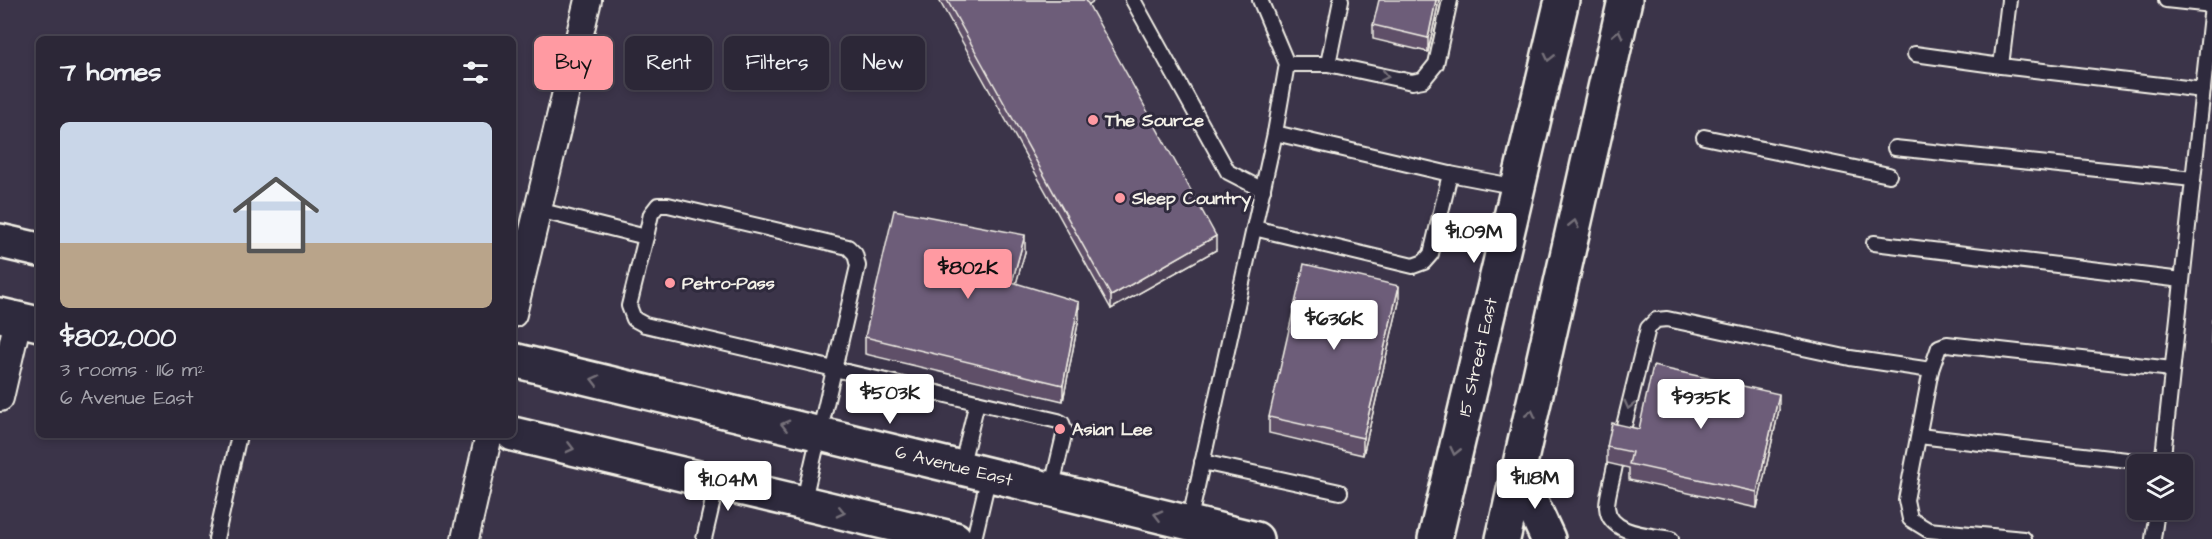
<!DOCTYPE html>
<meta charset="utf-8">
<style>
:root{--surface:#2c2737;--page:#342f3f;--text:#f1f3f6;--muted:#a6a5ad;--line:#484452;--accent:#ff9aa2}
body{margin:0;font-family:"Architects Daughter",sans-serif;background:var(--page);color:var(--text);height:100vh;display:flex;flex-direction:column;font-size:22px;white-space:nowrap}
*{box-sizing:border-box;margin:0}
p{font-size:20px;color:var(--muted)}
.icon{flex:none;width:33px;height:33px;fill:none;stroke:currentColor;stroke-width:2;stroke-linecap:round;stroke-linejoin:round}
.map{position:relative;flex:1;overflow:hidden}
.details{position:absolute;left:36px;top:36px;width:480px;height:402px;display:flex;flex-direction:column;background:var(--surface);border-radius:9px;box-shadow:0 3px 9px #0003,0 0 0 2px var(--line)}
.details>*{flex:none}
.guide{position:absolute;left:534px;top:36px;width:570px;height:54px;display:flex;gap:12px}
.buttons{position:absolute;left:2127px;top:454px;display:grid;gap:12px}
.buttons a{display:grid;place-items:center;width:66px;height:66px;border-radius:9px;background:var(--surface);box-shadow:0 3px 9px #0003,0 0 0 2px var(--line);font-size:30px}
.price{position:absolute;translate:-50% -51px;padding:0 14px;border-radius:6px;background:#fff;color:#222;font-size:20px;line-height:39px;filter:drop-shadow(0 2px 3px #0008)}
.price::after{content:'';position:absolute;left:50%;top:36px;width:18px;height:14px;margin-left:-9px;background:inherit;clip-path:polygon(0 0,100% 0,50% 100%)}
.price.active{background:var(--accent);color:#111}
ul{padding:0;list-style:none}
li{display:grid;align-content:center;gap:12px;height:318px;padding:0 24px}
li span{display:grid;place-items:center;height:186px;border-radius:9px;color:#555}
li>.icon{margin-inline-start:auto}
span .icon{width:108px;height:108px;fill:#fffc;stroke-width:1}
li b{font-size:26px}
h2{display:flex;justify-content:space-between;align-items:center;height:72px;padding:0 24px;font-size:26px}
.pill{padding:0 21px;border-radius:9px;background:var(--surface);box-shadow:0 3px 9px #0003,0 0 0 2px var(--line);font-size:21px;line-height:54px}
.pill.active{background:var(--accent);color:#111}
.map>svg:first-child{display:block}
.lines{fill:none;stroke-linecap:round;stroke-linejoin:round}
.service-casing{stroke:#f4f1e8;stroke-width:18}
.minor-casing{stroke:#f4f1e8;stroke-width:30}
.secondary-casing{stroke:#f4f1e8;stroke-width:38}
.primary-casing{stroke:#f4f1e8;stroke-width:38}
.service{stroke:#2f2a3d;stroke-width:14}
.minor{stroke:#2f2a3d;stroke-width:26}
.secondary{stroke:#2f2a3d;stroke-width:33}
.primary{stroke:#2f2a3d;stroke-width:33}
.wall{fill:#5e5068;stroke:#f4f1e8;stroke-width:1.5}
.shaded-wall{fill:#4c4155;stroke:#f4f1e8;stroke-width:1.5}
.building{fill:#6d5d79;stroke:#f4f1e8;stroke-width:1.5}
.oneway{stroke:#747079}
.poi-dot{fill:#ff9aa2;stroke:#2f2a3d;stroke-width:2}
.labels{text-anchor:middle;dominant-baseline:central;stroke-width:6;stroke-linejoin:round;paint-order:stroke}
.poi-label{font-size:18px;font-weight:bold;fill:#f4f1e8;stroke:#2f2a3d;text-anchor:start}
.street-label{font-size:18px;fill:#f4f1e8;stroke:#2f2a3d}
</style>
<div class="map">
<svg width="2212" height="539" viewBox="0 0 2212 539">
<rect width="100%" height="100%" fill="#3b3449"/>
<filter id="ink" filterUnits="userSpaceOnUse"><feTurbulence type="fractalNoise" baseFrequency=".0167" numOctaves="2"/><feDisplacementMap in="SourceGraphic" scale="12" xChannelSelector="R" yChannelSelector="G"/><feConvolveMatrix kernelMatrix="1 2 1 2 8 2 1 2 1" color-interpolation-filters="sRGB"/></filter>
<g filter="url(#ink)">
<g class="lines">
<g class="service-casing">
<g id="service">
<path d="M1133 0 1228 172 1263 190"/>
<path d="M2009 0 2001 66 2203 90"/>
<path d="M2166 0 2212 5"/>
<path d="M1915 54 2001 66"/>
<path d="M1287 64H1328L1412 82 1423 80 1436 64 1450 0"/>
<path d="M1328 64 1341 0"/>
<path d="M1704 137 1889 175"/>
<path d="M1895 148 2193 179"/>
<path d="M1450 174 1518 187"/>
<path d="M538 210 646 237 651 214 658 205H668L848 247 855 254 858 266 803 504"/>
<path d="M1254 228 1413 266 1424 262 1431 254 1450 174 1275 133"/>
<path d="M646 237 629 306 634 319 645 325 1058 421 1062 423 1065 431 1051 490"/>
<path d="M1874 243 2182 280"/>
<path d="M1931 370 1939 347 1947 344 2172 369"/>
<path d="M1919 436 2162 464"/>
<path d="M1620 442 1648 328 1656 320 1667 319 1850 358 1931 370 1906 500 1910 519 1928 530 2024 539"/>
<path d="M1202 462 1340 492"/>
<path d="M1615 465C1613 478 1607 494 1607 507 1609 535 1651 535 1671 539"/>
<path d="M2162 465 2212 6"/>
<path d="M961 468 977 402"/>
<path d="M1189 523 1275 133 1287 64 1260 0"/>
<path d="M216 539 239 435"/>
<path d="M704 539 717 483"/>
<path d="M974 539 989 475"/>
<path d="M2153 539 2157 510"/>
</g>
</g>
<g class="minor-casing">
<g id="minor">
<path d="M513 314 588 0"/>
<path d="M0 398 18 320"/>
<path d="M465 539 489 435"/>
</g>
</g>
<g class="secondary-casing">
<g id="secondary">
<path d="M0 241 39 250"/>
<path d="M0 315 39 324"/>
<path d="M513 360 1256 539"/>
<path d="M513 434 955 539"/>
<path d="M1435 539 1562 0"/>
<path d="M1503 539 1625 0"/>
</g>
</g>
<g class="primary-casing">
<path id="primary" d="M1517 471 1548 539"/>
</g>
<use href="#service" class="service"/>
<use href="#minor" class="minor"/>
<use href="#secondary" class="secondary"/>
<use href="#primary" class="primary"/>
</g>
<g class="wall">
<path d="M939 0H1095L1088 5 1216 250 1111 309Z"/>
<path d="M1439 0 1428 52 1373 39V25Z"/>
<path d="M1025 252 1016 283 1079 318 1063 401 865 354V337Z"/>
<path d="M1399 302 1363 455 1269 433V417Z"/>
<path d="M2212 319V343H2211Z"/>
<path d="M1779 410 1757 508 1629 480V468L1607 463V447L1639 429Z"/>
</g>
<g class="shaded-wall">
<path d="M1083 0H1095L1083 8Z"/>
<path d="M1436 0H1439L1428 52V38Z"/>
<path d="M1025 235V252L1012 298V282Z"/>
<path d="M1216 236V250L1111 309V296Z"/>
<path d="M1399 286V302L1363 455V438Z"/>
<path d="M1079 302V318L1063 401V385Z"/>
<path d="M1779 394V410L1757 508V492Z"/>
</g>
<g class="building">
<path d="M947 0H1086L1216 236 1111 296Z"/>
<path d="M1379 0H1436L1428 38 1373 25Z"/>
<path d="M894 210 1025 235 1012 282 1079 302 1063 385 865 337Z"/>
<path d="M1304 264 1399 286 1363 438 1269 417Z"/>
<path d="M1653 366 1779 394 1757 492 1629 464 1632 452 1607 447 1612 423 1639 429Z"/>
</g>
<defs><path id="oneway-chevron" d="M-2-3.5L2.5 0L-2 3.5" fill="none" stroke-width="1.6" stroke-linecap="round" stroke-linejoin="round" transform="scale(1.5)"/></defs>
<g class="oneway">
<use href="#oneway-chevron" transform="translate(1618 34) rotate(-77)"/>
<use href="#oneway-chevron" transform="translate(1549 57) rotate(103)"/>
<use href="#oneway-chevron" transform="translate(1385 76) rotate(12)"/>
<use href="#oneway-chevron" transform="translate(1574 224) rotate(-77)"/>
<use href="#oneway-chevron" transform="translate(595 380) rotate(-166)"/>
<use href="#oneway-chevron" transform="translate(1629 405) rotate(104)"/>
<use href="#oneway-chevron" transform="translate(1531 414) rotate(-77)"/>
<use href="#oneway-chevron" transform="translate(785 425) rotate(-166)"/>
<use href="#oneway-chevron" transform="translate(570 448) rotate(14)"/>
<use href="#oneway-chevron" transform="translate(1455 451) rotate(103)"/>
<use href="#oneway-chevron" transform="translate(841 512) rotate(13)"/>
<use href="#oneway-chevron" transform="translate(1158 515) rotate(-166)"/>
</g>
</g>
<g class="poi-dot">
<circle cx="1093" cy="120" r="6"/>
<circle cx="1120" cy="198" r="6"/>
<circle cx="670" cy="283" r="6"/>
<circle cx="1060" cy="429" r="6"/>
</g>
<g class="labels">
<g class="poi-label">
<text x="1105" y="120">The Source</text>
<text x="1132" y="198">Sleep Country</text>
<text x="682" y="283">Petro-Pass</text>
<text x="1072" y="429">Asian Lee</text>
</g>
<g class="street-label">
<text transform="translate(1478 357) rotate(-77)">15 Street East</text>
<text transform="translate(954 466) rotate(14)">6 Avenue East</text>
</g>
</g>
</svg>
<div class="buttons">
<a><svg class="icon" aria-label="layers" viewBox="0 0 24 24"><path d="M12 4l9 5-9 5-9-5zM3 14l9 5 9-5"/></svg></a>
</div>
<b class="price" style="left:1474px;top:264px">$1.09M</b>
<b class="price active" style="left:968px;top:300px">$802K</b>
<b class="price" style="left:1334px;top:351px">$636K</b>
<b class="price" style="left:890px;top:425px">$503K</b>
<b class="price" style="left:1701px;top:430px">$935K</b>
<b class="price" style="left:1535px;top:510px">$1.18M</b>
<b class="price" style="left:728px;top:512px">$1.04M</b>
<div class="guide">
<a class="pill active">Buy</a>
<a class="pill">Rent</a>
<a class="pill">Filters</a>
<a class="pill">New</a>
</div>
<section class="details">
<h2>7 homes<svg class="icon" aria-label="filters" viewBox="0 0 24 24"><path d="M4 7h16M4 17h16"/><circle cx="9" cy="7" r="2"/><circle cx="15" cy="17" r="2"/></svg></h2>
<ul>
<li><span style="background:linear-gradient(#c9d6e8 65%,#b9a48a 0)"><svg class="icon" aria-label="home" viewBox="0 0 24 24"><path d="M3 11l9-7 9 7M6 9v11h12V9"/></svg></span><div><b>$802,000</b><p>3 rooms · 116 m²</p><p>6 Avenue East</p></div></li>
</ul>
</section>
</div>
